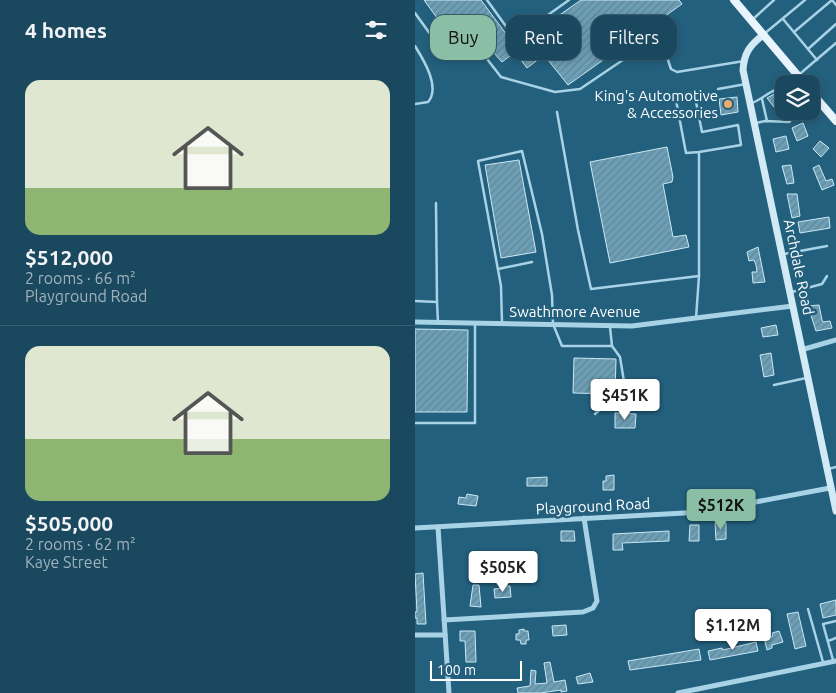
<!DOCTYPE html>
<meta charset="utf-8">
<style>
:root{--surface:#1a485e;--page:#275267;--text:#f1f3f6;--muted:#9fb2bc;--line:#386073;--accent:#8abfa5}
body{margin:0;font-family:Ubuntu,sans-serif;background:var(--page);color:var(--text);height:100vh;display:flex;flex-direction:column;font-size:19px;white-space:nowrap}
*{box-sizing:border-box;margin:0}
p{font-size:16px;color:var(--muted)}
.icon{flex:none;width:28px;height:28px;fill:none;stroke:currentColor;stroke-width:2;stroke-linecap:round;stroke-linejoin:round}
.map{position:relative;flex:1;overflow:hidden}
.panel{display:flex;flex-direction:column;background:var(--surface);width:415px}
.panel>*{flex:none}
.guide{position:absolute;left:15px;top:15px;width:330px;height:45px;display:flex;gap:10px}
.fabs{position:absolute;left:360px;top:75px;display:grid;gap:10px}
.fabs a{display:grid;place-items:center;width:45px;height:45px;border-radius:10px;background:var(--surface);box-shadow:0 2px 8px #0003,0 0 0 1px var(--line);font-size:25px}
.scale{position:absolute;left:15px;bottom:12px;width:92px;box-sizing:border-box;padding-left:5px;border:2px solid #fff;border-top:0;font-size:14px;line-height:18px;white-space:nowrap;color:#fff;-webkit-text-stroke:4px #23607d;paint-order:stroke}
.price{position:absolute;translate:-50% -42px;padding:0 11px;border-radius:5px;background:#fff;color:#222;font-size:16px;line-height:32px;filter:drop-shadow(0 1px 2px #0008)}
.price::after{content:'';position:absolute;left:50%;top:30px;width:15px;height:11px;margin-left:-8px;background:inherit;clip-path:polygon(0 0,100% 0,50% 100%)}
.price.selected{background:var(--accent);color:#111}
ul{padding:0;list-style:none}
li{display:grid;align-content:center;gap:10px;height:265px;padding:0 25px}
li+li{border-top:1px solid var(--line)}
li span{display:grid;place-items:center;height:155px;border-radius:15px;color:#555}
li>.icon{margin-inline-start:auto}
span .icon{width:90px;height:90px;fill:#fffc;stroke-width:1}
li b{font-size:21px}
h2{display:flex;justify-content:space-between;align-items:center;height:60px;padding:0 25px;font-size:21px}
.tag{padding:0 18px;border-radius:15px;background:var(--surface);box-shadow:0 2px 8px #0003,0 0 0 1px var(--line);font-size:18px;line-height:45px}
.tag.selected{background:var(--accent);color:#111}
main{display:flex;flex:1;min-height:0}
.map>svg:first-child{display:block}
.building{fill:url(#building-hatch);stroke:#cbe8f5}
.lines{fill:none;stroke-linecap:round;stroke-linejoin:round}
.lane{stroke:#a8d3e6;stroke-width:2.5}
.street{stroke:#a8d3e6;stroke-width:5}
.secondary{stroke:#d2eaf5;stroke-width:7}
.primary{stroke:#e9f5fd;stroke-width:8}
.poi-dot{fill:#f0aa6b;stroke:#23607d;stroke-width:2}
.labels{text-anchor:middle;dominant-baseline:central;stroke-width:5;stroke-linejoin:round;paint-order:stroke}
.poi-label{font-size:15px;fill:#fff;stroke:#23607d;text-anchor:end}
.street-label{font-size:15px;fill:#fff;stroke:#23607d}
</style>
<main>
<section class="panel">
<h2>4 homes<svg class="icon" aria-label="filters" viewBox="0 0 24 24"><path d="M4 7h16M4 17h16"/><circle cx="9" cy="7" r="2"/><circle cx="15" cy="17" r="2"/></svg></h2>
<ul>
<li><span style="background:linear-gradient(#dfe7d0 70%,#8fb573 0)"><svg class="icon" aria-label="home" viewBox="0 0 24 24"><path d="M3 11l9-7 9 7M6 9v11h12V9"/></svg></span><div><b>$512,000</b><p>2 rooms · 66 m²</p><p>Playground Road</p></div></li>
<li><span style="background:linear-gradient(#dfe7d0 60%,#8fb573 0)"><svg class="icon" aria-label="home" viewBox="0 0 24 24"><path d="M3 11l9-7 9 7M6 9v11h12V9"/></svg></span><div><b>$505,000</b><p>2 rooms · 62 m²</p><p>Kaye Street</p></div></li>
</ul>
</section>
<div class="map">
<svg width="421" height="693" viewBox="0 0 421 693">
<defs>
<pattern id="building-hatch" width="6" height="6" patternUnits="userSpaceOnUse" patternTransform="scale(1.25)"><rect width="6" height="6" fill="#6c9fb6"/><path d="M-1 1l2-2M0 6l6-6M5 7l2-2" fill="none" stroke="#628696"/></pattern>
</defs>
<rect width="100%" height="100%" fill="#23607d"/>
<g class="building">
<path d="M9 0H66L100 46 166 0H264L267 4 153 85 129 55 112 68 100 52 87 62 78 52 75 54 64 40 69 37 57 22 41 34 29 19 25 22Z"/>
<path d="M363 92 369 100V106L364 108 366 116 352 98Z"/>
<path d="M322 97 323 112 306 115 304 99Z"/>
<path d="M388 123 393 136 382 141 377 128Z"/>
<path d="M371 136 374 149 361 152 358 139Z"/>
<path d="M405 141 414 148 406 157 398 149Z"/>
<path d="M252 147 258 177 257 182 248 184 258 237 271 235 274 247 195 263 175 162Z"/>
<path d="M104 160 121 252 86 258 70 165Z"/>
<path d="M376 165 379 183 372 184 367 166Z"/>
<path d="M404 165 411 181 417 179 419 185 407 190 398 168Z"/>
<path d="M372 194H382L385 216 377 218Z"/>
<path d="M414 217 415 228 385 233 383 222Z"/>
<path d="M343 247 350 282 338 283 337 272H342L341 265 339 260 334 261 332 252Z"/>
<path d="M404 305 407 320 408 322 415 321 417 328 401 331 393 306Z"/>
<path d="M361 325 363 335 348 337 346 328Z"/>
<path d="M0 329 53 330 52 412H0Z"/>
<path d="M356 353 359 375 349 377 345 355Z"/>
<path d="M159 358 201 359 200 394 158 393Z"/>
<path d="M200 413 221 414 220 428H200Z"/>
<path d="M199 475V490H188V481H191V476Z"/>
<path d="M132 477V486H112V478Z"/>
<path d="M52 494 63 496 61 506 43 504 44 497 51 498Z"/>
<path d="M300 523H311V539L301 540Z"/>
<path d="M275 525H284V541H274Z"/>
<path d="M146 531H159L160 541H146Z"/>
<path d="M254 531V541L207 543 208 550H198V534Z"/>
<path d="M8 573 11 624H2V618H0V612H2L0 574Z"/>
<path d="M58 585H64L66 607 55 606Z"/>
<path d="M90 586H95L96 597 80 598 79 589 90 588Z"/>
<path d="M421 600V615L408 618 405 604Z"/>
<path d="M383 612 391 646 380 649 372 614Z"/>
<path d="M151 625 152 635 138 636 137 626Z"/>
<path d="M109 629V631H113L114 640H111V644H106L105 640H101V634H104V630Z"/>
<path d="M45 631H60L61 662H51L50 641H45Z"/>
<path d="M364 631 368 642 357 645V648L352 650 349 638 358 636 357 633Z"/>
<path d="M341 642 343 651 295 660 293 651 307 648 308 650Z"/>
<path d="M284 649 286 660 215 670 213 661Z"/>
<path d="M135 662 139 682 150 680 152 691 146 692V690L125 693H103L102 688 115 686 116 670 121 671 120 684 132 683 129 663Z"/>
<path d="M175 673 178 682 163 684 161 677Z"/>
</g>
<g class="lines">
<g class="lane">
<path d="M72 0 98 36 102 37 154 0"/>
<path d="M0 13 26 49 52 33 86 77 140 92 165 89 233 43 243 42 249 48 256 69 262 72 329 61"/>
<path d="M368 19 402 60"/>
<path d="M337 20 359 0"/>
<path d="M379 32 417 0 421 5"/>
<path d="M349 34 390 0"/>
<path d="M0 46C8 59 26 87 13 102L0 104"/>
<path d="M393 49 421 24"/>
<path d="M373 84 421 43"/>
<path d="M303 89 331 84"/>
<path d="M347 99 352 121"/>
<path d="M337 103C348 99 357 88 369 88"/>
<path d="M142 112 163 230 176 289 284 276"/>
<path d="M341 123 350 121 374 122 385 111"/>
<path d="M21 203 22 302"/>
<path d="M369 254 412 246"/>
<path d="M83 269 117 262"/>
<path d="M377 292 407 284 412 276"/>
<path d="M0 301 22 302 23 322"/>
<path d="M281 318 284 276V152L326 145 323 125 287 132 279 92 260 95 271 153 284 152"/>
<path d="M87 323 86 286 63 161 107 151 127 234 137 295 138 324 147 346H197"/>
<path d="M359 385 391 378"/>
<path d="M180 414 193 402 212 400 205 357 197 346 195 327"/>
<path d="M0 423H60V324"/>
<path d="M413 469 421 467"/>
<path d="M393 609 408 662"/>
<path d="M413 641 421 638"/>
<path d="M418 660 408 624 421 621"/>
</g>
<g class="street">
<path d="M0 322 217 326 378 306"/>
<path d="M386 350 421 340"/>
<path d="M23 527 34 693"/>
<path d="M0 528 287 512 415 488"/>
<path d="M29 620 168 612 178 608 182 601 169 518"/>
<path d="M0 635H30"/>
<path d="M263 693 421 661"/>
</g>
<path class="secondary" d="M348 35C335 45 329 53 328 70L421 511"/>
<g class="primary">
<path d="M319 0 390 84"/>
<path d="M396 92 421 121"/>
</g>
</g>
<circle class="poi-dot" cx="313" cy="104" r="5"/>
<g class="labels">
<g class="poi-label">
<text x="303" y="95">King's Automotive<tspan x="303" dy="17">&amp; Accessories</tspan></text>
</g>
<g class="street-label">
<text transform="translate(384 267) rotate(78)">Archdale Road</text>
<text x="160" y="311">Swathmore Avenue</text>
<text transform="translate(178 506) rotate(-3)">Playground Road</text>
</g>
</g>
</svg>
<div class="fabs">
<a><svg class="icon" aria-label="layers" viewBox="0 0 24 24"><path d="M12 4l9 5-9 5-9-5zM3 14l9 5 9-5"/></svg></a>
</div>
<div class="scale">100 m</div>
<b class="price" style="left:210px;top:421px">$451K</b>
<b class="price selected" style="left:306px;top:531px">$512K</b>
<b class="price" style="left:88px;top:593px">$505K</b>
<b class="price" style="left:318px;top:651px">$1.12M</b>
<div class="guide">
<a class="tag selected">Buy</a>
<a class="tag">Rent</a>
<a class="tag">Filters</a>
</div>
</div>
</main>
